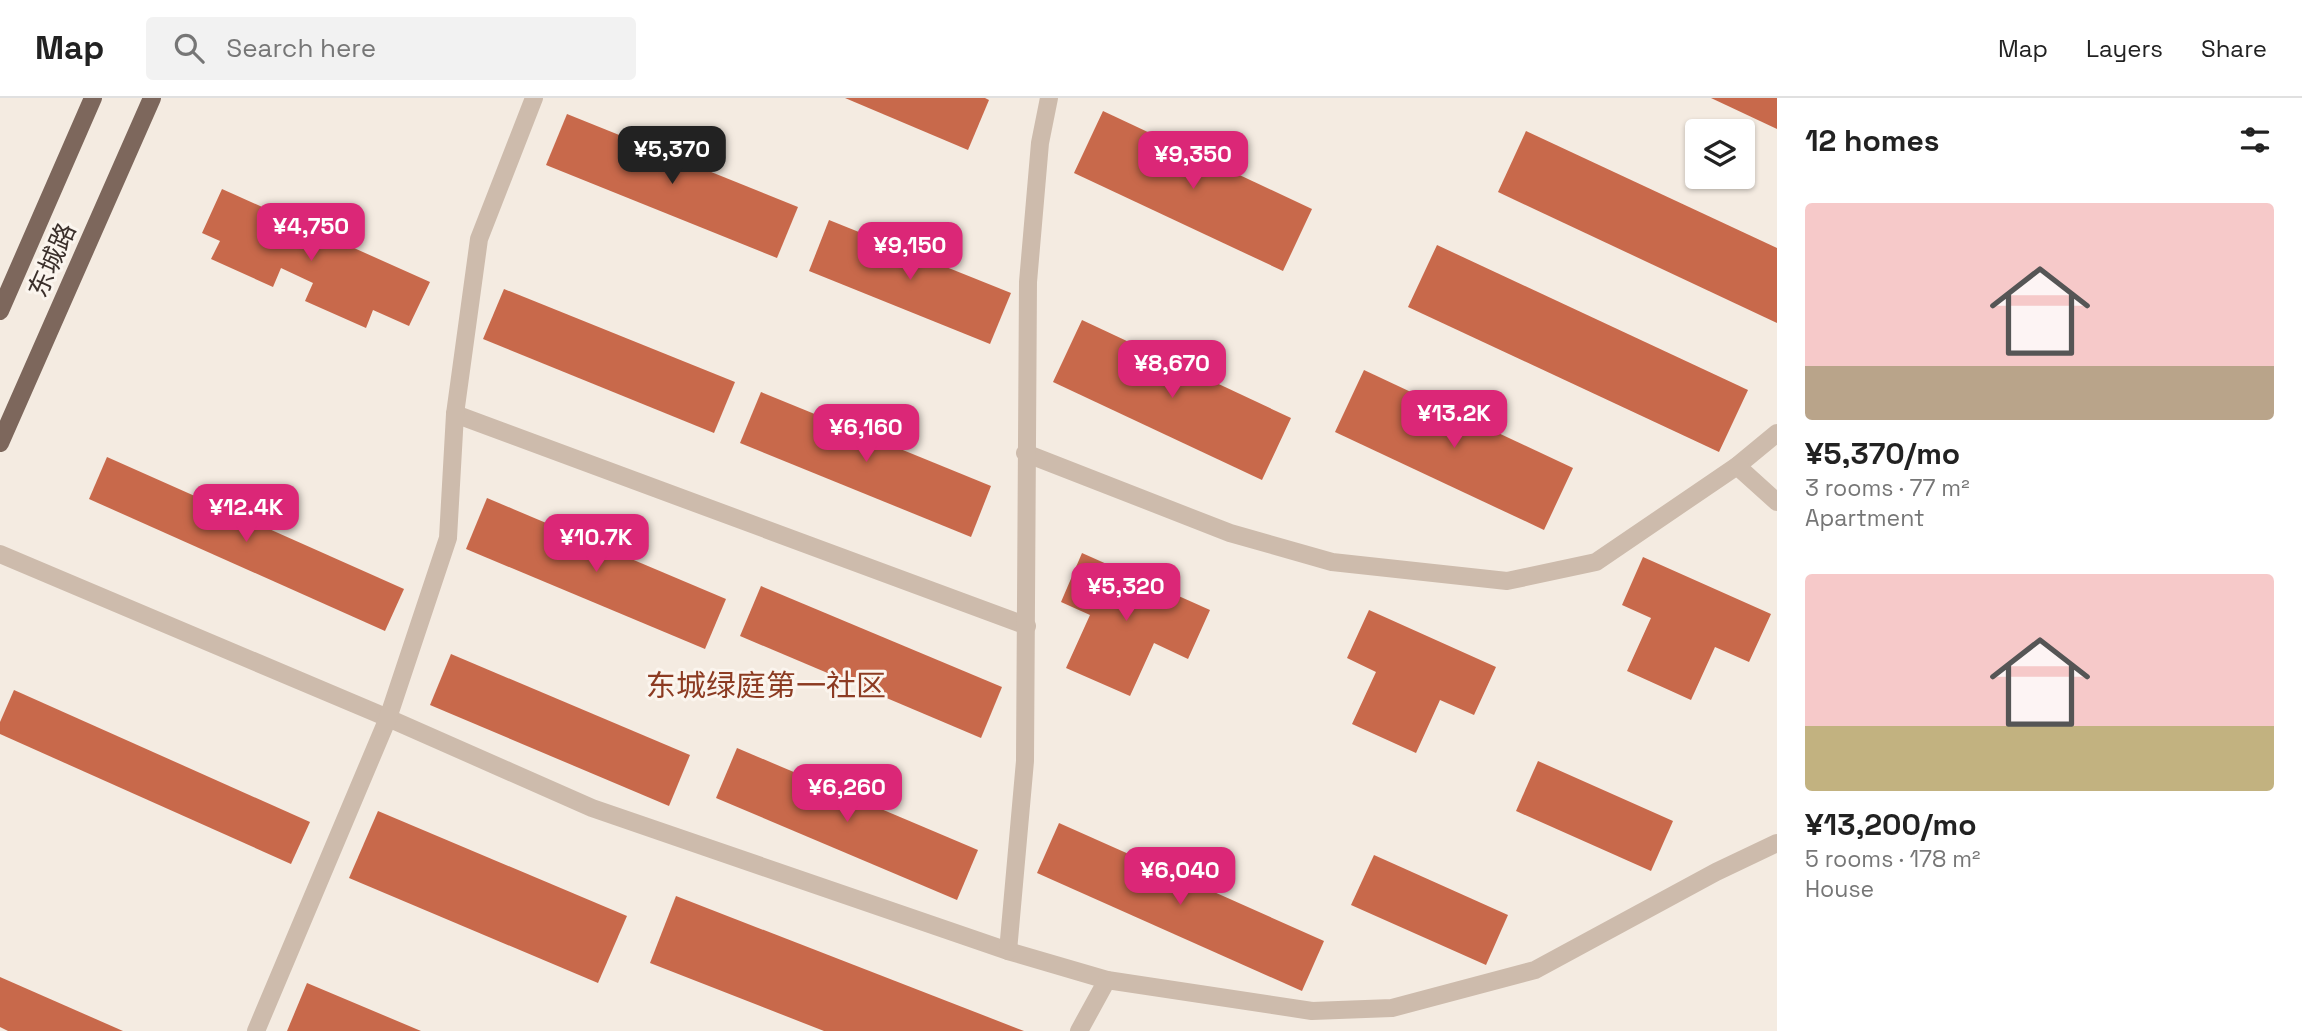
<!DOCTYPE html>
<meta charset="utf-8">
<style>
:root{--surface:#fff;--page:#f2f2f2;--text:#222;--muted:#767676;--line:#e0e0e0;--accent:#db2777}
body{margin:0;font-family:"Space Grotesk","Noto Sans SC",sans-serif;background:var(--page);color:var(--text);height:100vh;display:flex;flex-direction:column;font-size:26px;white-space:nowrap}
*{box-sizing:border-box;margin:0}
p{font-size:23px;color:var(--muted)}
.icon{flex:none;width:38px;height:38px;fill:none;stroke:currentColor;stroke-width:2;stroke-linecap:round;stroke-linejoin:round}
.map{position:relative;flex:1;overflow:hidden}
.side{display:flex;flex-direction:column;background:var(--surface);width:525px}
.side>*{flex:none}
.controls{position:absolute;left:1685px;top:21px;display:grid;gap:14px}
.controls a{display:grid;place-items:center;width:70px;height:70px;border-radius:7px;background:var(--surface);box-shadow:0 2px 5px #0004;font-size:35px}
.price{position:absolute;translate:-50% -60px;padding:0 16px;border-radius:14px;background:var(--accent);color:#fff;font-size:23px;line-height:46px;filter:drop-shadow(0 2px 4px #0008)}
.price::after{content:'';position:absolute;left:50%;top:42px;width:21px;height:16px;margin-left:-10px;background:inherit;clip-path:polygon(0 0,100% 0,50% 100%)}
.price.active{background:#222;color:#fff}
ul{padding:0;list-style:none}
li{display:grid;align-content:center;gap:14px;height:371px;padding:0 28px}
li span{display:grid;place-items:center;height:217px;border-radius:7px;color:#555}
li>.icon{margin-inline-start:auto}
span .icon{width:126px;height:126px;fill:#fffc;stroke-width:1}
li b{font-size:30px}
h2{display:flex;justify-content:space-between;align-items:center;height:84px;padding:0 28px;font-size:30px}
header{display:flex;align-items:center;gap:42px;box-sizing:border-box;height:98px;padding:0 35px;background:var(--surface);border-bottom:2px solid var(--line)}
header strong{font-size:33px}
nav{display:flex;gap:38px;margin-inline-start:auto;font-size:24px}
.search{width:490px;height:63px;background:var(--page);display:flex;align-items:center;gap:18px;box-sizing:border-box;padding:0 24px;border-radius:7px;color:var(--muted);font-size:26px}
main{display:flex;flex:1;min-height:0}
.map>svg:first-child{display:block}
.building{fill:#c8694b}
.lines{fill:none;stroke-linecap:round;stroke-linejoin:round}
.minor{stroke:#cdbbac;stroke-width:18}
.major{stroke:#7d675c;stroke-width:18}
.labels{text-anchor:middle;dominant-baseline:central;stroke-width:6;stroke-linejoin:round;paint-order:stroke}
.street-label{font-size:26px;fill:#3b302b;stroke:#fbf5ee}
.quarter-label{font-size:30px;fill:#8c3b22;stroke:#fbf5ee}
</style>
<header>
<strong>Map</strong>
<div class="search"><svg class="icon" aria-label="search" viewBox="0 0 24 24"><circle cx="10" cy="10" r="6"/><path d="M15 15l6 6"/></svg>Search here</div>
<nav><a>Map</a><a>Layers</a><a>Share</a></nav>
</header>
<main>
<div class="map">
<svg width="1777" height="933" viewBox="0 0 1777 933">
<rect width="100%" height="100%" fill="#f4ebe1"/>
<g class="building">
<path d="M845 0H985L989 2 968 52Z"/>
<path d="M1711 0H1777V31Z"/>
<path d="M1103 13 1312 111 1283 173 1074 75Z"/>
<path d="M567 16 798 109 777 160 546 67Z"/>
<path d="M1526 33 1777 150V225L1498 94Z"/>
<path d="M222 91 430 184 409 228 373 212 366 230 305 203 313 185 281 170 273 189 211 161 220 143 202 135Z"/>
<path d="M829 122 1011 195 990 246 809 173Z"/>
<path d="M1437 147 1748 292 1719 354 1408 209Z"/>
<path d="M504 191 735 284 714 335 483 241Z"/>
<path d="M1082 222 1291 320 1262 382 1053 284Z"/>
<path d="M1364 272 1573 370 1544 432 1335 334Z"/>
<path d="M761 294 991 388 971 439 740 345Z"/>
<path d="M107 359 404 491 385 533 89 401Z"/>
<path d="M487 400 726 501 705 551 466 451Z"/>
<path d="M1082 455 1210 512 1188 561 1154 545 1130 598 1066 570 1090 517 1061 504Z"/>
<path d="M1643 459 1771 516 1749 564 1715 549 1691 602 1627 573 1651 520 1622 507Z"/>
<path d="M761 488 1002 589 981 640 740 538Z"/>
<path d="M1369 512 1496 569 1474 617 1440 602 1416 655 1352 626 1376 574 1347 560Z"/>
<path d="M451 556 690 657 669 708 430 607Z"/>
<path d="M14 592 310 724 291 766 0 636V624Z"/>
<path d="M737 650 978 752 957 802 716 700Z"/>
<path d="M1538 663 1673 723 1651 773 1516 713Z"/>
<path d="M378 713 627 818 598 885 349 780Z"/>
<path d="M1059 725 1324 843 1302 893 1037 775Z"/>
<path d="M1374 757 1508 817 1486 867 1351 807Z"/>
<path d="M676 798 1024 933H824L650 865Z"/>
<path d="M0 879 123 933H8L0 929Z"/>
<path d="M307 885 421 933H287Z"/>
</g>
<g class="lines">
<g class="minor">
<path d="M455 316 1027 528"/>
<path d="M1025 355 1230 435 1332 464 1507 483 1596 464 1737 368 1777 335"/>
<path d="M1737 368 1777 404"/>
<path d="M0 456 388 620 592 710 1008 853 1107 882 1312 913 1392 910 1535 872 1716 774 1777 745"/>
<path d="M1008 853 1025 663 1028 184 1040 45 1049 0"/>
<path d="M256 933 388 620 448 440 455 316 479 141 534 0"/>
<path d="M1079 933 1107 882"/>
</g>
<g class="major">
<path d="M0 213 93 0"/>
<path d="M0 345 152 0"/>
</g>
</g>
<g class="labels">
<g class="street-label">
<text transform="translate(52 162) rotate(-66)">东城路</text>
</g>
<g class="quarter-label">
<text x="766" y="587">东城绿庭第一社区</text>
</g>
</g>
</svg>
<div class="controls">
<a><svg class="icon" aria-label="layers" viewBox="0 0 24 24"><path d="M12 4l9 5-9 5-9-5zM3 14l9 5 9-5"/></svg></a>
</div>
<b class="price active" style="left:672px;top:88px">¥5,370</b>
<b class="price" style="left:1193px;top:93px">¥9,350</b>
<b class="price" style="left:311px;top:165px">¥4,750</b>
<b class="price" style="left:910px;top:184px">¥9,150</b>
<b class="price" style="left:1172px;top:302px">¥8,670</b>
<b class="price" style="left:1454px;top:352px">¥13.2K</b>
<b class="price" style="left:866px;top:366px">¥6,160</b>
<b class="price" style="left:246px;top:446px">¥12.4K</b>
<b class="price" style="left:596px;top:476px">¥10.7K</b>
<b class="price" style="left:1126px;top:525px">¥5,320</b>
<b class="price" style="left:847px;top:726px">¥6,260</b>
<b class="price" style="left:1180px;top:809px">¥6,040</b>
</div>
<section class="side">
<h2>12 homes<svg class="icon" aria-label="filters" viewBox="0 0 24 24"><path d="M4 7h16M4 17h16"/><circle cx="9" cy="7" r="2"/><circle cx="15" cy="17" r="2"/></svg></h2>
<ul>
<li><span style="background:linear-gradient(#f6c9c9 75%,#b9a48a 0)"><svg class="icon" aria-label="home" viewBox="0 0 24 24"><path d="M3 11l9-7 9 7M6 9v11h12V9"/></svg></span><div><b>¥5,370/mo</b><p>3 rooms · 77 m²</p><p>Apartment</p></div></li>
<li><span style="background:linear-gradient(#f6c9c9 70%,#c2b280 0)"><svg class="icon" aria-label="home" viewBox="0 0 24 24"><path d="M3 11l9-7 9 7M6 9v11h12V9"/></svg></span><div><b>¥13,200/mo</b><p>5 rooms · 178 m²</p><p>House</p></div></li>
</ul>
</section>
</main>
